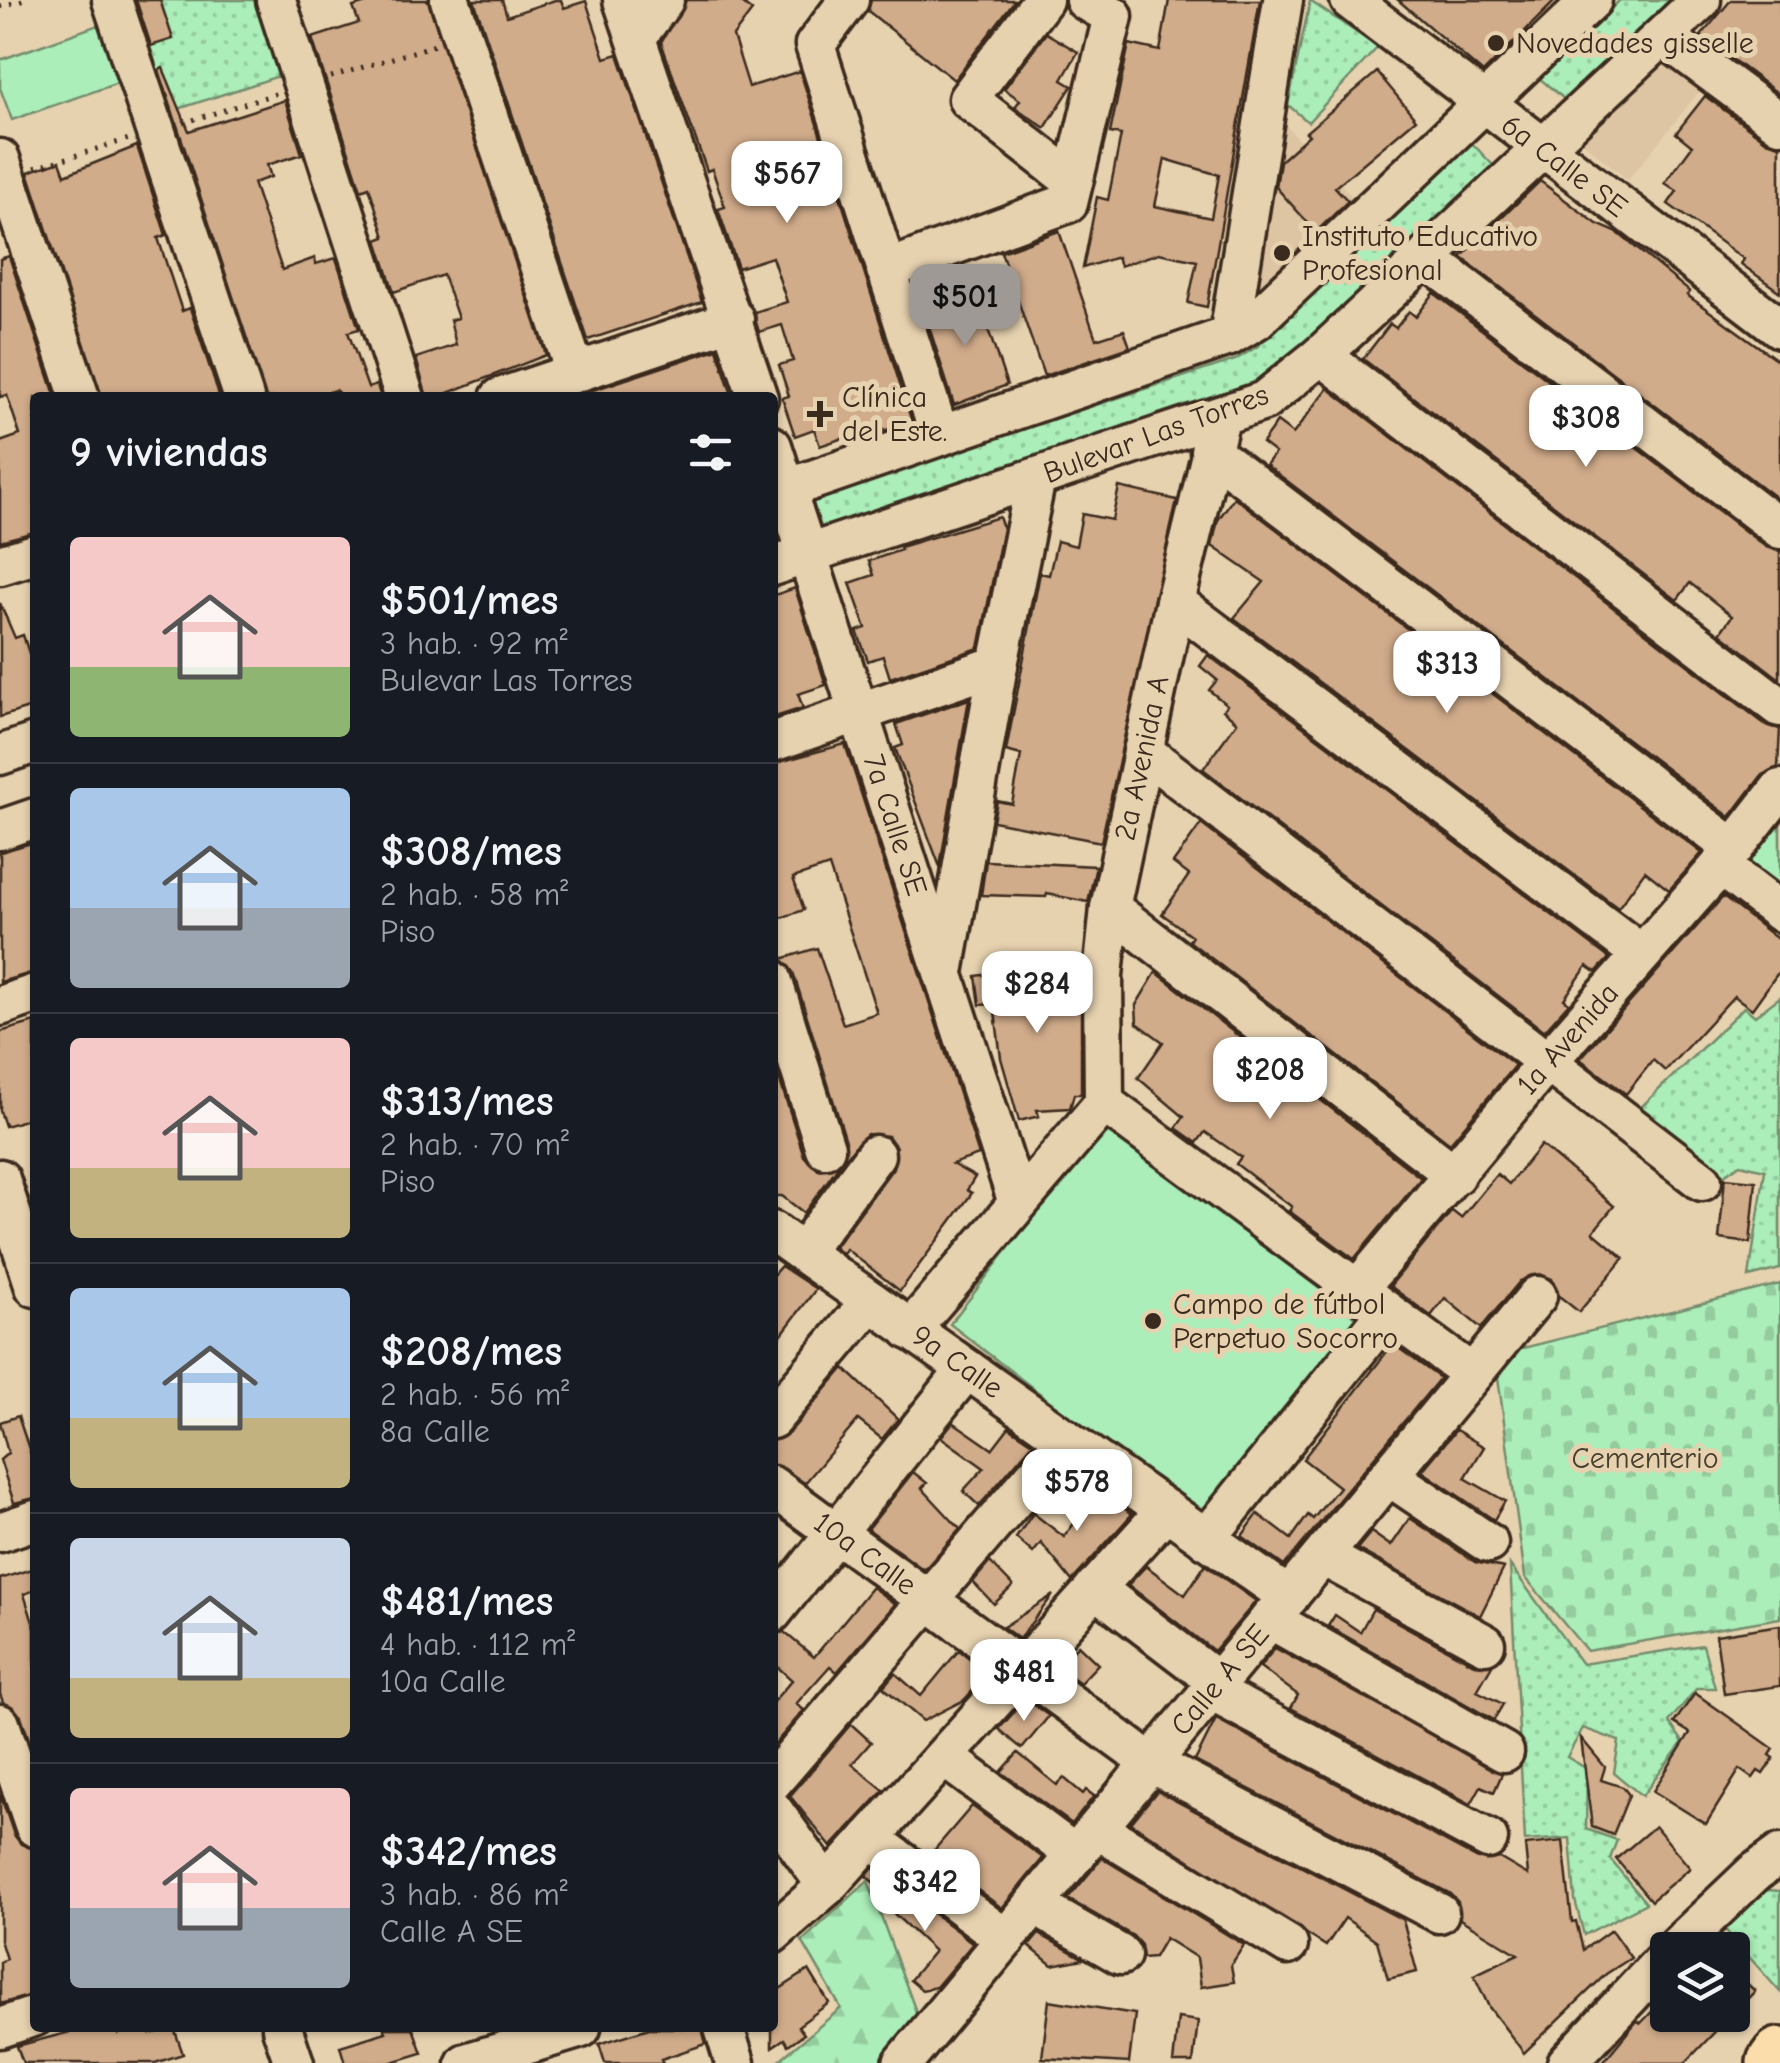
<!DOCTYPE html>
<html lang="es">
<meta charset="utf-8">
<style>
:root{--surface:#171b24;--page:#242831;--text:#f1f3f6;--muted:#9ea1a6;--line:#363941;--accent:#9f9995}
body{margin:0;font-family:"Comic Neue",sans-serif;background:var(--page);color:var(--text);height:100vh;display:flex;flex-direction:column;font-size:38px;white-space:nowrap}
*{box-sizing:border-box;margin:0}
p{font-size:32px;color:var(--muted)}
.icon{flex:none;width:55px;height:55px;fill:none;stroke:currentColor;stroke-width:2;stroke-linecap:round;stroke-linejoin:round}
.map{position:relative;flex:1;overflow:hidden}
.details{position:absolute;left:30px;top:392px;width:748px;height:1640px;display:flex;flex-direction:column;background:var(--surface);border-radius:10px;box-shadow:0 2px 8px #0004}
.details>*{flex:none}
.buttons{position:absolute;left:1650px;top:1932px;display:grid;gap:20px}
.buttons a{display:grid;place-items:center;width:100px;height:100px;border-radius:10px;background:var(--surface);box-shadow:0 2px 8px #0004;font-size:50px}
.price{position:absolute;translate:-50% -85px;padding:0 22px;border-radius:20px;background:#fff;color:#222;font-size:32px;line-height:65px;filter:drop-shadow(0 2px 5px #0008)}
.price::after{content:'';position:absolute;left:50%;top:60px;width:30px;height:22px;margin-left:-15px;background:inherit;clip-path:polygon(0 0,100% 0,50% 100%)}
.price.selected{background:var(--accent);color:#111}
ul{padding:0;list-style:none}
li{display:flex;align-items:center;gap:30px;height:250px;padding:0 40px}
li+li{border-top:2px solid var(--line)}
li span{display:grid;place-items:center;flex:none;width:280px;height:200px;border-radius:10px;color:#555}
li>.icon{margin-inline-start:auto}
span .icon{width:120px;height:120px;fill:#fffc;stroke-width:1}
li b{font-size:42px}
h2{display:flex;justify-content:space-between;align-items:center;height:120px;padding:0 40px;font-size:42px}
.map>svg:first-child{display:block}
.built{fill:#ddc4a2}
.grass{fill:url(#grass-dots);stroke:#738c6c;stroke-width:2.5}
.forest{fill:url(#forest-firs);stroke:#738c6c;stroke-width:2.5}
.cemetery{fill:url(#cemetery-stones);stroke:#738c6c;stroke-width:2.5}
.garden{fill:#abeeb9;stroke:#738c6c;stroke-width:2.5}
.building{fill:#d1ac8b;stroke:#3b2a1e;stroke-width:2.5;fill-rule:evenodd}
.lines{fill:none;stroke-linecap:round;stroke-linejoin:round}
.minor-casing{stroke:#3b2a1e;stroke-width:45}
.highway-casing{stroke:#3b2a1e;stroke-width:62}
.path{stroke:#3b2a1e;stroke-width:5;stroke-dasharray:2.5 8;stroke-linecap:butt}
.minor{stroke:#e7d2b0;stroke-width:38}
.highway{stroke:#fbddab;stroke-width:55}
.poi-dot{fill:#3b2a1e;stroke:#e7d2b0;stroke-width:4}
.labels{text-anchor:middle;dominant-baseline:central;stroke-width:10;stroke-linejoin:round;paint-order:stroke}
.poi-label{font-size:30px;fill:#3b2a1e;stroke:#e7d2b0;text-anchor:start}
.street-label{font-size:30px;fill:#3b2a1e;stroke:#e7d2b0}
.park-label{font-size:30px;fill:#463e2e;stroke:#e7d2b0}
</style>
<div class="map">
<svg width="1780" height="2063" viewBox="0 0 1780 2063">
<defs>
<pattern id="grass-dots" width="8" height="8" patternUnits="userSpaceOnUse" patternTransform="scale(2.5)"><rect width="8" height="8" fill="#abeeb9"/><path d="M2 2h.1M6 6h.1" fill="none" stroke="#94cc9f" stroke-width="1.8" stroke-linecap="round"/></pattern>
<pattern id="forest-firs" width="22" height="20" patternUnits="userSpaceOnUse" patternTransform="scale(2.5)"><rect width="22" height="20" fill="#abeeb9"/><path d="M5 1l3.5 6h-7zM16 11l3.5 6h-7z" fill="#94cc9f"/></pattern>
<pattern id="cemetery-stones" width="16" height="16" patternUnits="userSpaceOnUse" patternTransform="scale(2.5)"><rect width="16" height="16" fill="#abeeb9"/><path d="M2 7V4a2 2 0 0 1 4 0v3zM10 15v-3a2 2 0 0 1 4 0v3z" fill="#94cc9f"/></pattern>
</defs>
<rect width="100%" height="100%" fill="#e7d2b0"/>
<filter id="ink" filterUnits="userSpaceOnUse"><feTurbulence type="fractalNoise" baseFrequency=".01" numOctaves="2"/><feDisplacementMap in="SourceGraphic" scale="20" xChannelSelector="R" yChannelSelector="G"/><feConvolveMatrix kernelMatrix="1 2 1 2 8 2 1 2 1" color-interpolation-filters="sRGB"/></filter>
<g filter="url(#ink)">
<g class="built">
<path d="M1668 50 1707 82 1628 180 1580 140 1620 91 1630 98Z"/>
<path d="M1276 115 1362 207 1257 306 1241 299Z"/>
</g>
<g class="grass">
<path d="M121 0H264L288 73 160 115Z"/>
<path d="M1620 0H1676L1569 103 1539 78Z"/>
<path d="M1310 1 1378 47 1308 122 1288 105Z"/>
<path d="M1469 140 1505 178 1262 387 773 548 772 510 1235 360 1258 346Z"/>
<path d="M1780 997V1269L1749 1277 1765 1170 1740 1164 1710 1185 1639 1109 1744 1007 1755 1016Z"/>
<path d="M1510 1565 1582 1664 1703 1645 1715 1688H1697L1669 1722 1683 1742 1642 1796 1614 1773 1619 1741 1583 1728 1567 1757 1587 1769 1586 1829 1617 1840 1610 1859 1646 1903 1584 1935 1575 1900 1570 1838 1525 1841Z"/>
<path d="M1767 1890 1780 1891V1992L1722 1926Z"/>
</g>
<path class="forest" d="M868 1881 919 2020 884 2063H776L841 2008 802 1941Z"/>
<path class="cemetery" d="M1780 1284V1618L1587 1651 1525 1577 1495 1355Z"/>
<g class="garden">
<path d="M98 25 118 83 12 120 0 88V60Z"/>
<path d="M1780 817V894L1743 865Z"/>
<path d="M1105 1123 1356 1317 1201 1518 950 1324Z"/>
</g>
<g class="building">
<path d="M136 0H160L173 39 151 46Z"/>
<path d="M376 0H428L546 355 435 398H427L416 358 456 345 450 320 458 318 443 275 394 292 377 240 385 237 369 187 361 190 312 38 359 23 353 7Z"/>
<path d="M474 0H502L507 16 555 0H561L564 8 586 1 605 58 618 54 702 302 588 340Z"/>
<path d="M686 0H738L752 11 733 36 749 87 800 71 912 422 883 431 881 425 820 446 814 429 795 436 782 398 789 396 779 365 793 361 782 325 759 332 756 322 755 312 787 302 772 257 738 268 718 209 725 207 712 169 707 171 661 42Z"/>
<path d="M871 0H1015L954 80 868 11Z"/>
<path d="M1169 0H1260L1207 307 1188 303 1197 261 1159 253 1120 266 1117 257 1083 268 1097 197 1108 200 1121 135 1110 133 1129 44 1160 51ZM1165 159 1219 175 1211 218 1155 206Z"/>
<path d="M1398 0H1556L1483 73Z"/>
<path d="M1731 0H1780V95L1701 36Z"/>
<path d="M1046 33 1078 52 1062 80 1072 86 1045 128 1015 107 1020 100 1004 89Z"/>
<path d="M163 68 189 131 285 100 302 154 267 165 271 177 253 183 282 270 315 258 316 264 336 258 359 329 348 332 368 388 377 385 381 398H344L335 390 311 398H266L159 70Z"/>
<path d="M1377 72 1416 119 1335 187 1348 201 1316 232 1276 187 1280 161 1309 135 1306 132Z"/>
<path d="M1705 96 1767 141 1780 145V292L1741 264 1744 259 1668 204 1677 191 1665 183 1692 146 1676 133Z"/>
<path d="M137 146 166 235 158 238 182 311 190 308 220 398H102L28 172 60 161 65 175Z"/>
<path d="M1540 181 1597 224 1618 233 1690 292 1687 295 1780 362V501L1461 257Z"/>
<path d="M1059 231 1096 339 1124 330 1130 347 1044 376 1001 252Z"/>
<path d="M9 256 56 398H35V532L0 541V442L20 435 7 395 0 397V259Z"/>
<path d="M1434 293 1766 547 1780 551V679L1720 633 1732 616 1690 583 1677 600 1363 359 1390 324 1396 328 1409 311 1416 317Z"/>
<path d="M976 294 1007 385 954 405 924 311Z"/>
<path d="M717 349 733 398H575V396Z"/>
<path d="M1328 388 1766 725 1780 729 1778 767 1762 775 1730 817 1266 465 1275 453 1262 443 1277 422 1293 434Z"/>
<path d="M1119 487 1177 500 1101 842 993 821 997 801 1012 804 1021 755 1006 751 1040 573 1049 575 1057 541 1076 546 1082 514 1112 520Z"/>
<path d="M1234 497 1702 853 1669 890 1645 871 1618 908 1234 618 1264 582 1212 546 1218 520Z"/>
<path d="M999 517 1003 528 979 648 890 678 883 656 868 661 857 631 866 628 850 583 874 575 869 561 901 550 900 547Z"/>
<path d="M795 588 826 685 798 694 803 708 772 718V596Z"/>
<path d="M0 603 15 638 23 635 35 671V706L0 717Z"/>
<path d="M1208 655 1609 958 1596 972 1587 966 1564 999 1569 1003 1544 1031 1203 769 1237 722 1223 710 1227 705 1209 690 1217 680 1200 666Z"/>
<path d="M969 699 949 812 940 867 895 748 903 745 896 724Z"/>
<path d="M845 744 979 1155 952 1164 975 1177 967 1190 972 1193 900 1291 846 1249 843 1254 834 1248 893 1168 896 1147 888 1136 867 1134 844 1159 846 1141 793 972 781 959 817 948 843 1024 877 1013 829 866 793 878 804 910 772 921V764Z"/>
<path d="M1201 824 1515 1065 1450 1143 1189 941 1192 936 1162 914 1189 875 1173 863Z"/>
<path d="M35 842V972L0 982V852Z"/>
<path d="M986 861 1096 866 1088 902 1047 894 1046 897 981 895Z"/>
<path d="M1723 897 1780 941V970L1752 1009 1734 996 1665 1071 1653 1060 1626 1094 1580 1059Z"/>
<path d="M1029 968 1030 976 1081 974V1094H1074L1070 1108 1037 1110 1039 1116 1019 1121 1001 1058 994 1004 980 1005 976 976Z"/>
<path d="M1156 972 1421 1178 1354 1259 1289 1211 1292 1207 1236 1164 1241 1157 1205 1132 1197 1143 1176 1128 1184 1117 1138 1078 1163 1042 1137 1023 1136 1005Z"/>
<path d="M35 1022V1117L5 1126 0 1111V1032Z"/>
<path d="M772 1056 804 1156 819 1170 840 1164 804 1213 782 1196H772Z"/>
<path d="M1541 1145 1614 1206 1593 1232 1624 1258 1579 1312 1559 1296 1552 1279 1540 1274 1520 1281 1481 1328 1445 1298 1431 1316 1390 1286 1452 1211 1461 1218 1497 1174 1509 1184Z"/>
<path d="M1725 1178 1756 1181 1750 1243 1719 1239Z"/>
<path d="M781 1266 816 1289 772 1347V1276Z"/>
<path d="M1393 1344 1440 1378 1284 1566 1242 1536 1258 1514 1291 1539 1308 1515 1313 1519 1339 1487 1303 1459Z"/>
<path d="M844 1368 898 1419 882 1439 858 1420 805 1483 772 1464V1441L789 1433Z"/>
<path d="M18 1416 35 1467V1498L14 1503 0 1460 8 1453 0 1422Z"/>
<path d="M953 1422 992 1449 1009 1427 1033 1443 979 1506 963 1491 984 1468 941 1437Z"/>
<path d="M1456 1430 1484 1447 1465 1478 1505 1501 1494 1520 1422 1471Z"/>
<path d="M913 1472 927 1483 922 1488 960 1529 924 1570 868 1529Z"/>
<path d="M1099 1490 1132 1514 1072 1581 1041 1543 1033 1553 1016 1538 1033 1513 1064 1537Z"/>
<path d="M1410 1518 1475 1562 1504 1568 1480 1616 1357 1549 1371 1532 1391 1546Z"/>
<path d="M990 1562 1013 1586 994 1604 973 1582Z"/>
<path d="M1205 1565 1256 1601 1214 1651 1128 1585 1146 1566 1185 1595Z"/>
<path d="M32 1569 35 1590 24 1594 35 1629V1757L21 1716 3 1702 0 1694V1579Z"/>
<path d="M872 1587 895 1604 837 1672 830 1666 796 1704 804 1710 772 1747V1703L792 1680 772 1662V1635L784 1632 814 1657Z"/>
<path d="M1053 1595 1019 1639 1003 1627Z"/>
<path d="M1373 1609 1474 1664 1492 1665 1477 1691 1503 1704 1494 1720 1328 1626 1335 1615 1360 1632Z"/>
<path d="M1780 1625V1686L1724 1694 1716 1635Z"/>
<path d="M1078 1645 1098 1664 1080 1683 1057 1666Z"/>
<path d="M1275 1648 1502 1774 1494 1792 1481 1786 1471 1804 1291 1708 1298 1695 1260 1667Z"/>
<path d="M959 1650 989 1673 964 1700 923 1721 883 1687 895 1673 921 1696Z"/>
<path d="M1695 1693 1774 1749 1770 1755 1774 1758 1763 1774 1758 1771 1753 1778 1740 1769 1706 1824 1653 1791 1690 1733 1674 1723Z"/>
<path d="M1026 1699 1049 1716 1022 1749 999 1729Z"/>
<path d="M1216 1719 1478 1859 1499 1858 1528 1875 1525 1845 1563 1841 1572 1922 1576 1921 1583 1950 1611 1930 1631 1958 1606 1974 1524 2053 1489 2007 1474 1975 1518 1954 1460 1919 1458 1902 1449 1893 1195 1761Z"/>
<path d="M851 1724 871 1742 852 1764 884 1790 831 1847 790 1796Z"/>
<path d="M1581 1738 1605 1767 1601 1780 1623 1787 1629 1795 1613 1835 1592 1827Z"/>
<path d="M1018 1753 1057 1785 1064 1778 1083 1794 1086 1790 1094 1796 1072 1824 1001 1772Z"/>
<path d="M1157 1791 1403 1920 1417 1972 1388 1979 1377 1941 1345 1918 1326 1946 1131 1823Z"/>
<path d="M0 1794 14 1835 21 1844 35 1849V1994L0 2004V1962L6 1959 0 1940Z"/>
<path d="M972 1806 1043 1858 1002 1908 930 1855Z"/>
<path d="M1655 1826 1690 1868 1651 1901 1616 1859Z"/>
<path d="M1102 1858 1244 1945 1231 1965 1234 1982 1201 1987 1197 1958 1165 1938 1154 1957 1143 1958 1141 1945 1133 1936 1068 1899Z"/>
<path d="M873 1868 973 1943 936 1987 922 1990 910 1980 934 1951 888 1908 894 1900 866 1876Z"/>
<path d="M1039 1934 1084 1959 1052 1965 1029 1946Z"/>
<path d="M1732 1969 1755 1991 1732 2015Z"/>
<path d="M809 1970 829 2003 798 2026 804 2034 788 2045 784 2039 772 2047V1994Z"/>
<path d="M1668 1995V2015H1731L1685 2063H1602L1637 2021 1641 2023Z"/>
<path d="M1049 2000 1135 2014 1129 2063 1042 2058Z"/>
<path d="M1178 2018 1198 2021 1193 2063H1173Z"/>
<path d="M85 2028H116L118 2034 139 2028H148L150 2034 174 2028 183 2054 155 2063H23L17 2046Z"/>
<path d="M384 2028H413L422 2053 389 2063H345L340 2046 386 2032Z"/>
<path d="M649 2028H702L706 2044 661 2059 663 2063H605L599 2044Z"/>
</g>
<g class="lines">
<g class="minor-casing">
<g id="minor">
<path d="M112 0 244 398"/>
<path d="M276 0 405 398"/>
<path d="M450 0 575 372"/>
<path d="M623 0 758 398"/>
<path d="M849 0 815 45 940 436"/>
<path d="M1043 0 968 99 1073 181"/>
<path d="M1350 0 1780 328"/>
<path d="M1664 37 1780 123"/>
<path d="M636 38 664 0"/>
<path d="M0 159 80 398"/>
<path d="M1426 258 1780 529"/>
<path d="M886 270 1068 203 1113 16 1085 0"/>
<path d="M1229 336 1283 0"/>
<path d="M1321 355 1780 707"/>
<path d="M500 398 734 319"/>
<path d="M772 446 1018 1203"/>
<path d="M1210 451 1733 848"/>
<path d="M772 494 1229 336 1256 320 1592 0"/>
<path d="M0 565 35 554"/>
<path d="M772 566 1264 401 1321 355 1701 0"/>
<path d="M1175 602 1641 954"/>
<path d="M772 742 998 665"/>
<path d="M1143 751 1702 1181"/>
<path d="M0 755 35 743"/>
<path d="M0 830 35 818"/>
<path d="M1720 866 1780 912"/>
<path d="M1110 908 1455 1175"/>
<path d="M945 967 998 665 1036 478"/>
<path d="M772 979 825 1148"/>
<path d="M0 1006 35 994"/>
<path d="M1104 1103 1103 975 1110 908 1175 602 1220 418"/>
<path d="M1104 1103 1472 1374"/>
<path d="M0 1179 35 1287"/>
<path d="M772 1231 1289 1597"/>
<path d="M803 1252 875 1155"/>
<path d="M1357 1290 1547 1062 1720 866 1780 789"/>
<path d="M910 1330 1104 1103"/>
<path d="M772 1419 871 1301"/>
<path d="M1389 1476 1488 1543"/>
<path d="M772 1486 1151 1763 1439 1913"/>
<path d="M0 1532 35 1520"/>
<path d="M1206 1539 1387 1313"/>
<path d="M1323 1556 1485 1644"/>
<path d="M1095 1588 1218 1682"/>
<path d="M772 1613 967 1369"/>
<path d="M1270 1619 1504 1752"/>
<path d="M1211 1691 1488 1839"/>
<path d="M0 1724 35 1827"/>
<path d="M944 1757 1076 1855"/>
<path d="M772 1782 1066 1439"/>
<path d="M772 1809 827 1886"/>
<path d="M1097 1829 1288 1945"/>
<path d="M870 1838 1006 1939"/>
<path d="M1034 1905 1121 1955"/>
<path d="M772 1934 827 1886 1166 1510"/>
<path d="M1673 1950 1754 1873 1780 1854"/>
<path d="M0 2028 35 2016"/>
<path d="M282 2028 294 2063"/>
<path d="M724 2028 735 2063"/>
<path d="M466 2063 581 2028"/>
<path d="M903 2063 1537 1296"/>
<path d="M1567 2063 1668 1955"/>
</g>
</g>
<g class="highway-casing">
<path id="highway" d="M1775 2063 1780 2056"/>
</g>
<g class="path">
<path d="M0 7 23 0"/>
<path d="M331 77 435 45"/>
<path d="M183 123 278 93"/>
<path d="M35 168 129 139"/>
</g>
<use href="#minor" class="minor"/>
<use href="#highway" class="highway"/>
</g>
</g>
<g class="poi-dot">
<circle cx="1496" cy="43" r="10"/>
<circle cx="1282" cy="253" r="10"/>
<path d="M815 399h10v10h10v10h-10v10h-10v-10h-10v-10h10z"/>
<circle cx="1153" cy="1321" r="10"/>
</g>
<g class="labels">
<g class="poi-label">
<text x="1516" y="43">Novedades gisselle</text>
<text x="1302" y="236">Instituto Educativo<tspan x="1302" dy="34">Profesional</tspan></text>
<text x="842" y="397">Clínica<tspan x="842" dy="34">del Este.</tspan></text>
<text x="1173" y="1304">Campo de fútbol<tspan x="1173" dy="34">Perpetuo Socorro</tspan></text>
</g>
<g class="street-label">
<text transform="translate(1564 166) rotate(37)">6a Calle SE</text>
<text transform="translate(1156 434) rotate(-20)">Bulevar Las Torres</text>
<text transform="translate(1142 758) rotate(-78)">2a Avenida A</text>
<text transform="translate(895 825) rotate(72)">7a Calle SE</text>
<text transform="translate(1568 1039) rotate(-49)">1a Avenida</text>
<text transform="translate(957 1362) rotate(35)">9a Calle</text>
<text transform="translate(865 1554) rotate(36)">10a Calle</text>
<text transform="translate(1220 1680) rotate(-50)">Calle A SE</text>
</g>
<g class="park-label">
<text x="1645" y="1458">Cementerio</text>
</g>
</g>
</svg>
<div class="buttons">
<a><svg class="icon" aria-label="layers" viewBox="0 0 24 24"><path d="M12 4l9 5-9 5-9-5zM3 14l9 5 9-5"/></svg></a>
</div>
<b class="price" style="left:787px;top:226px">$567</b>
<b class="price selected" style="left:965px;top:349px">$501</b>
<b class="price" style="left:1586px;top:470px">$308</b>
<b class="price" style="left:1447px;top:716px">$313</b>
<b class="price" style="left:1037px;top:1036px">$284</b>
<b class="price" style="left:1270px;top:1122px">$208</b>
<b class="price" style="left:1077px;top:1534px">$578</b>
<b class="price" style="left:1024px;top:1724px">$481</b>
<b class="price" style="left:925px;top:1934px">$342</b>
<section class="details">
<h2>9 viviendas<svg class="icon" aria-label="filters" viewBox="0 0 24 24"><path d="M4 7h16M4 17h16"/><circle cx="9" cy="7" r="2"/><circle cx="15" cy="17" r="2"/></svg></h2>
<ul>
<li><span style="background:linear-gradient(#f6c9c9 65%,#8fb573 0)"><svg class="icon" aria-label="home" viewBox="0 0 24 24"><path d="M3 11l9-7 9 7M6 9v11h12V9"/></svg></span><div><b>$501/mes</b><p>3 hab. · 92 m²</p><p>Bulevar Las Torres</p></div></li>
<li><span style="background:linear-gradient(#a9c7e8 60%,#9aa5b1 0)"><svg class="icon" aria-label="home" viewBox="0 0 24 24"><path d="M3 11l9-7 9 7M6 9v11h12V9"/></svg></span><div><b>$308/mes</b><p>2 hab. · 58 m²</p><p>Piso</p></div></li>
<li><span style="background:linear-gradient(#f6c9c9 65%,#c2b280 0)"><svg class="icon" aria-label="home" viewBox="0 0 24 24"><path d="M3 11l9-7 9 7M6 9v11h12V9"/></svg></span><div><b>$313/mes</b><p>2 hab. · 70 m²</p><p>Piso</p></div></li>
<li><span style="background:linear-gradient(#a9c7e8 65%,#c2b280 0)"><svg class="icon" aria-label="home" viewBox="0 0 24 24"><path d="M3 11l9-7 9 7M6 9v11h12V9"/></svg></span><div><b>$208/mes</b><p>2 hab. · 56 m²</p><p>8a Calle</p></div></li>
<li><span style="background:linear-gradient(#c9d6e8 70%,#c2b280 0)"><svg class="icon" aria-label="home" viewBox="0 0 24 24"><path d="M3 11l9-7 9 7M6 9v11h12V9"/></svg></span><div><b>$481/mes</b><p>4 hab. · 112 m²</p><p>10a Calle</p></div></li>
<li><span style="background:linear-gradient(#f6c9c9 60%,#9aa5b1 0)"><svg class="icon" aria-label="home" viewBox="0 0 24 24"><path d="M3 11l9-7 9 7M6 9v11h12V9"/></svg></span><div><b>$342/mes</b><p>3 hab. · 86 m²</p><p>Calle A SE</p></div></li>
</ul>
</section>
</div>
